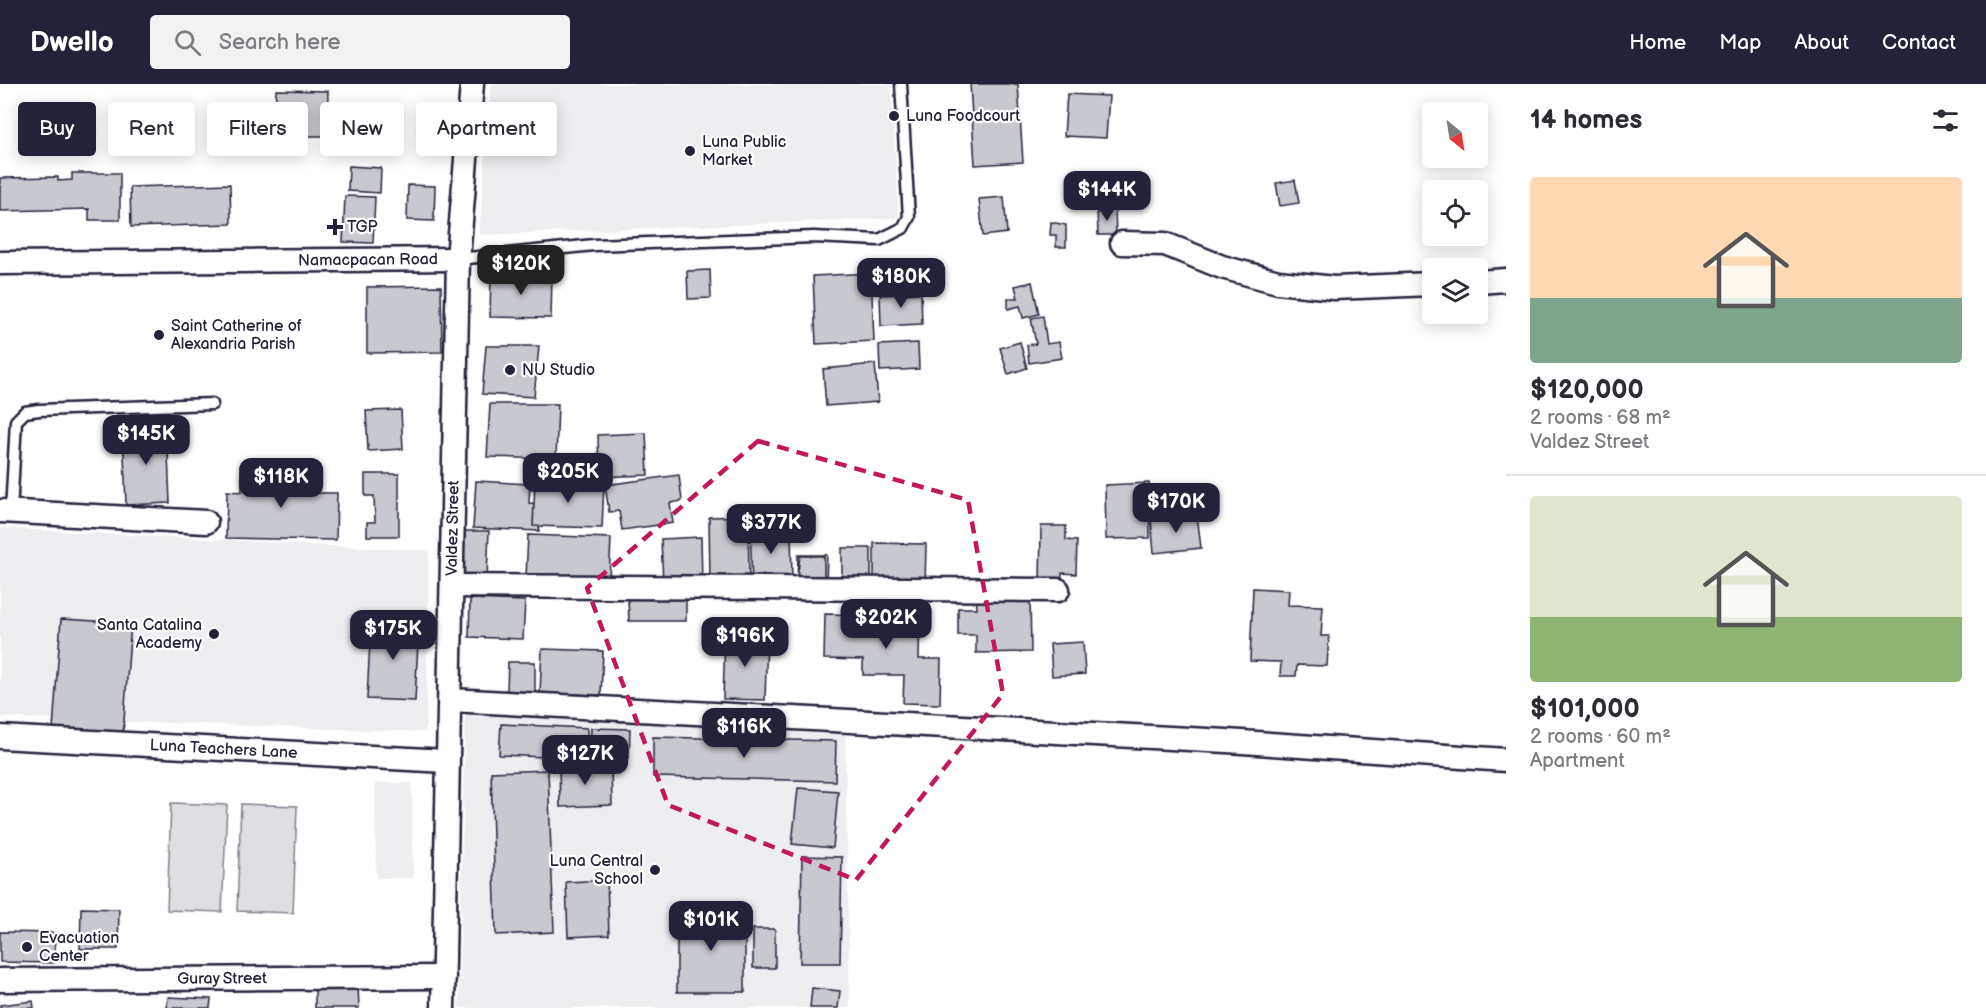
<!DOCTYPE html>
<meta charset="utf-8">
<style>
:root{--surface:#fff;--page:#f2f2f3;--text:#2b2b33;--muted:#7c7c81;--line:#e1e1e2;--accent:#22223b}
body{margin:0;font-family:"Balsamiq Sans",sans-serif;background:var(--page);color:var(--text);height:100vh;display:flex;flex-direction:column;font-size:22px;white-space:nowrap}
*{box-sizing:border-box;margin:0}
p{font-size:20px;color:var(--muted)}
.icon{flex:none;width:33px;height:33px;fill:none;stroke:currentColor;stroke-width:2;stroke-linecap:round;stroke-linejoin:round}
.map{position:relative;flex:1;overflow:hidden}
.panel{display:flex;flex-direction:column;background:var(--surface);width:480px}
.panel>*{flex:none}
.banner{position:absolute;left:18px;top:18px;width:570px;height:54px;display:flex;gap:12px}
.needle{width:39px;rotate:150deg}
.tools{position:absolute;left:1422px;top:18px;display:grid;gap:12px}
.tools a{display:grid;place-items:center;width:66px;height:66px;border-radius:6px;background:var(--surface);box-shadow:0 3px 15px #0003;font-size:30px}
.price{position:absolute;translate:-50% -51px;padding:0 14px;border-radius:12px;background:var(--accent);color:#fff;font-size:20px;line-height:39px;filter:drop-shadow(0 2px 3px #0008)}
.price::after{content:'';position:absolute;left:50%;top:36px;width:18px;height:14px;margin-left:-9px;background:inherit;clip-path:polygon(0 0,100% 0,50% 100%)}
.price.selected{background:#222;color:#fff}
ul{padding:0;list-style:none}
li{display:grid;align-content:center;gap:12px;height:318px;padding:0 24px}
li+li{border-top:2px solid var(--line)}
li span{display:grid;place-items:center;height:186px;border-radius:6px;color:#555}
li>.icon{margin-inline-start:auto}
span .icon{width:108px;height:108px;fill:#fffc;stroke-width:1}
li b{font-size:26px}
h2{display:flex;justify-content:space-between;align-items:center;height:72px;padding:0 24px;font-size:26px}
.pill{padding:0 21px;border-radius:6px;background:var(--surface);box-shadow:0 3px 15px #0003;font-size:21px;line-height:54px}
.pill.selected{background:var(--accent);color:#fff}
header{display:flex;align-items:center;gap:36px;box-sizing:border-box;height:84px;padding:0 30px;background:var(--accent);color:#fff}
header strong{font-size:28px}
nav{display:flex;gap:33px;margin-inline-start:auto;font-size:21px}
.search{width:420px;height:54px;background:var(--page);display:flex;align-items:center;gap:15px;box-sizing:border-box;padding:0 21px;border-radius:6px;color:var(--muted);font-size:22px}
main{display:flex;flex:1;min-height:0}
.map>svg:first-child{display:block}
.built{fill:#eeeef1}
.green{fill:#dfdfe2;stroke:#80808e;stroke-width:1.5}
.building{fill:#c8c8cf;stroke:#22223b;stroke-width:1.5}
.lines{fill:none;stroke-linecap:round;stroke-linejoin:round}
.lane-casing{stroke:#22223b;stroke-width:15}
.street-casing{stroke:#22223b;stroke-width:27}
.lane{stroke:#fff;stroke-width:10}
.street{stroke:#fff;stroke-width:22}
.marked{fill:none;stroke:#c2185b;stroke-width:4.5;stroke-dasharray:12 8;stroke-linejoin:round}
.poi-dot{fill:#22223b;stroke:#fff;stroke-width:2}
.labels{text-anchor:middle;dominant-baseline:central;stroke-width:4.5;stroke-linejoin:round;paint-order:stroke}
.poi-label{font-size:16px;fill:#22223b;stroke:#fff;text-anchor:start}
.street-label{font-size:16px;fill:#22223b;stroke:#fff}
</style>
<header>
<strong>Dwello</strong>
<div class="search"><svg class="icon" aria-label="search" viewBox="0 0 24 24"><circle cx="10" cy="10" r="6"/><path d="M15 15l6 6"/></svg>Search here</div>
<nav><a>Home</a><a>Map</a><a>About</a><a>Contact</a></nav>
</header>
<main>
<div class="map">
<svg width="1506" height="924" viewBox="0 0 1506 924">
<rect width="100%" height="100%" fill="#fff"/>
<filter id="ink" filterUnits="userSpaceOnUse"><feTurbulence type="fractalNoise" baseFrequency=".0167" numOctaves="2"/><feDisplacementMap in="SourceGraphic" scale="12" xChannelSelector="R" yChannelSelector="G"/><feConvolveMatrix kernelMatrix="1 2 1 2 8 2 1 2 1" color-interpolation-filters="sRGB"/></filter>
<g filter="url(#ink)">
<g class="built">
<path d="M491 0H891L899 134 479 151Z"/>
<path d="M0 444 429 467 426 648 0 633Z"/>
<path d="M465 630 845 649 850 924H459Z"/>
<path d="M375 699H412L413 794H376Z"/>
</g>
<g class="green">
<path d="M171 719 227 721 222 828 167 826Z"/>
<path d="M241 720 297 722 293 829 237 827Z"/>
</g>
<g class="building">
<path d="M970 0H1018L1023 78 975 81Z"/>
<path d="M276 6 328 7 327 52H275Z"/>
<path d="M1067 10 1109 12 1106 54 1064 52Z"/>
<path d="M349 82 381 84 380 109 348 107Z"/>
<path d="M72 89H120V136H89V125L0 127V94L58 93V97L72 96Z"/>
<path d="M1295 96 1299 119 1280 122 1276 99Z"/>
<path d="M230 100 231 140 131 143 130 103Z"/>
<path d="M408 101 435 102 434 137 407 136Z"/>
<path d="M345 112 375 113 373 159 343 158Z"/>
<path d="M1004 113 1007 149 983 152 979 115Z"/>
<path d="M1097 124H1115L1116 151H1098Z"/>
<path d="M1051 138 1066 141V163H1056V151H1050Z"/>
<path d="M914 184 915 209H885L884 185Z"/>
<path d="M710 186 711 214 688 215 687 187Z"/>
<path d="M491 189 552 191 551 234 490 233Z"/>
<path d="M871 189 874 257 816 260 813 192Z"/>
<path d="M1032 198 1039 230 1023 234 1020 222 1008 225V214H1018L1015 202Z"/>
<path d="M441 202 442 268 367 269V203Z"/>
<path d="M921 209 922 240 881 242 880 211Z"/>
<path d="M1043 232 1047 260 1059 258 1062 274 1029 279 1027 261 1036 260 1031 234Z"/>
<path d="M1020 258 1027 284 1008 290 1000 264Z"/>
<path d="M918 259 919 285 880 287 879 261Z"/>
<path d="M486 262H539L534 313 482 310Z"/>
<path d="M875 280 878 318 826 322 823 285Z"/>
<path d="M490 320H558L556 375 487 373Z"/>
<path d="M401 326 403 365 368 367 366 327Z"/>
<path d="M167 343 170 419 126 421 123 345Z"/>
<path d="M646 349 648 391 599 393 598 351Z"/>
<path d="M242 388 273 389V395H285V389L316 390 315 409H337L336 456 226 454 227 407 242 408Z"/>
<path d="M365 390H399V452H367V438H375L374 412H365Z"/>
<path d="M679 391 682 417 670 419 673 439 622 446 619 427 609 428 605 401Z"/>
<path d="M476 397 530 400 529 419 541 420 539 447 473 444Z"/>
<path d="M535 397 604 399 602 444 533 442Z"/>
<path d="M1149 399 1150 454 1106 455 1105 401Z"/>
<path d="M1197 430 1201 464 1154 469 1151 435Z"/>
<path d="M748 432 749 498 710 499 709 433Z"/>
<path d="M791 441 792 500 752 501 750 442Z"/>
<path d="M1041 442H1066V456L1077 457 1076 490 1062 489V499L1040 498Z"/>
<path d="M463 447H489L487 493H462Z"/>
<path d="M528 451 611 454 609 496 526 493Z"/>
<path d="M701 453 702 498 663 499 661 455Z"/>
<path d="M874 459 926 460 925 502H874Z"/>
<rect x="842" y="464" width="29" height="31"/>
<path d="M798 471H827L826 500H797Z"/>
<path d="M800 472H824V502H796Z"/>
<path d="M1253 504 1289 506 1288 521 1323 522 1321 552H1329L1327 582 1297 581 1296 592H1280L1281 578 1250 577Z"/>
<path d="M1030 511 1031 568 976 569V551H958V524H977L976 512Z"/>
<path d="M470 515 525 517 523 555 469 553Z"/>
<path d="M628 515H686V537H629Z"/>
<path d="M875 524 920 528 919 575H941L940 620 903 619 904 591H863V576L824 575 825 530 875 531Z"/>
<path d="M61 535 131 539 123 650 53 645Z"/>
<path d="M371 537 419 539 415 617 367 615Z"/>
<path d="M725 553 767 554 765 616 723 615Z"/>
<path d="M1083 558 1085 590 1052 592 1050 560Z"/>
<path d="M542 565 603 567 601 611 540 609Z"/>
<path d="M508 578H535V608L507 607Z"/>
<path d="M501 640 587 644 586 675 499 671Z"/>
<path d="M591 644 630 645 629 674 590 673Z"/>
<path d="M653 653 836 657 835 697 653 693Z"/>
<path d="M611 681 612 721 560 723 559 682Z"/>
<path d="M548 686 554 848 496 851 491 688Z"/>
<path d="M798 704 838 707 833 764 792 760Z"/>
<path d="M802 772 842 773 840 879H800Z"/>
<path d="M607 796 609 851 568 853 566 798Z"/>
<path d="M81 824 119 825 118 865H80Z"/>
<rect x="677" y="829" width="68" height="79"/>
<rect x="753" y="845" width="22" height="39"/>
<path d="M0 848 55 849 54 879 0 878Z"/>
<path d="M358 902 359 924H315V903Z"/>
<path d="M812 904 840 907 838 924H810Z"/>
<path d="M168 913 211 915 210 924H167Z"/>
<path d="M33 917 34 924H0V921Z"/>
</g>
<g class="lines">
<g class="lane-casing">
<g id="lane">
<path d="M458 175 594 161 814 153 879 156 903 144 909 133 901 0"/>
<path d="M11 428 16 337 25 328 39 326 212 320"/>
</g>
</g>
<g class="street-casing">
<g id="street">
<path d="M1122 159 1165 160 1222 183 1278 198 1334 204 1432 200"/>
<path id="s1" d="M0 179 458 175"/>
<path d="M1478 198 1506 196"/>
<path d="M0 427 206 438"/>
<path d="M452 502 1058 506"/>
<path d="M450 616 1227 657 1506 676"/>
<path id="s2" d="M0 653 446 677"/>
<path id="s3" d="M0 896 444 893"/>
<path id="s4" d="M443 924 458 175 472 0"/>
</g>
</g>
<use href="#lane" class="lane"/>
<use href="#street" class="street"/>
</g>
</g>
<path class="marked" d="M758 357 968 416 1003 610 856 796 668 721 587 504Z"/>
<g class="poi-dot">
<circle cx="894" cy="32" r="6"/>
<circle cx="690" cy="67" r="6"/>
<path d="M332 134h6v6h6v6h-6v6h-6v-6h-6v-6h6z"/>
<circle cx="159" cy="251" r="6"/>
<circle cx="510" cy="286" r="6"/>
<circle cx="214" cy="550" r="6"/>
<circle cx="655" cy="786" r="6"/>
<circle cx="27" cy="863" r="6"/>
</g>
<g class="labels">
<g class="poi-label">
<text x="906" y="32">Luna Foodcourt</text>
<text x="702" y="58">Luna Public<tspan x="702" dy="18">Market</tspan></text>
<text x="347" y="143">TGP</text>
<text x="171" y="242">Saint Catherine of<tspan x="171" dy="18">Alexandria Parish</tspan></text>
<text x="522" y="286">NU Studio</text>
<text x="202" y="541" text-anchor="end">Santa Catalina<tspan x="202" dy="18">Academy</tspan></text>
<text x="643" y="777" text-anchor="end">Luna Central<tspan x="643" dy="18">School</tspan></text>
<text x="39" y="854">Evacuation<tspan x="39" dy="18">Center</tspan></text>
</g>
<g class="street-label">
<text stroke="none"><textPath href="#s1" startOffset="368">Namacpacan Road</textPath></text>
<text stroke="none"><textPath href="#s4" startOffset="480">Valdez Street</textPath></text>
<text stroke="none"><textPath href="#s2" startOffset="224">Luna Teachers Lane</textPath></text>
<text stroke="none"><textPath href="#s3" startOffset="222">Guray Street</textPath></text>
</g>
</g>
</svg>
<div class="tools">
<a><svg class="needle" viewBox="-14 -14 28 28"><path d="M0-13l5 13h-10z" fill="#e53935"/><path d="M0 13l5-13h-10z" fill="#7c7c81"/></svg></a>
<a><svg class="icon" aria-label="locate" viewBox="0 0 24 24"><circle cx="12" cy="12" r="6"/><path d="M12 2v4M12 18v4M2 12h4M18 12h4"/></svg></a>
<a><svg class="icon" aria-label="layers" viewBox="0 0 24 24"><path d="M12 4l9 5-9 5-9-5zM3 14l9 5 9-5"/></svg></a>
</div>
<b class="price" style="left:1107px;top:138px">$144K</b>
<b class="price selected" style="left:521px;top:212px">$120K</b>
<b class="price" style="left:901px;top:225px">$180K</b>
<b class="price" style="left:146px;top:382px">$145K</b>
<b class="price" style="left:568px;top:420px">$205K</b>
<b class="price" style="left:281px;top:425px">$118K</b>
<b class="price" style="left:1176px;top:450px">$170K</b>
<b class="price" style="left:771px;top:471px">$377K</b>
<b class="price" style="left:886px;top:566px">$202K</b>
<b class="price" style="left:393px;top:577px">$175K</b>
<b class="price" style="left:745px;top:584px">$196K</b>
<b class="price" style="left:744px;top:675px">$116K</b>
<b class="price" style="left:585px;top:702px">$127K</b>
<b class="price" style="left:711px;top:868px">$101K</b>
<div class="banner">
<a class="pill selected">Buy</a>
<a class="pill">Rent</a>
<a class="pill">Filters</a>
<a class="pill">New</a>
<a class="pill">Apartment</a>
</div>
</div>
<section class="panel">
<h2>14 homes<svg class="icon" aria-label="filters" viewBox="0 0 24 24"><path d="M4 7h16M4 17h16"/><circle cx="9" cy="7" r="2"/><circle cx="15" cy="17" r="2"/></svg></h2>
<ul>
<li><span style="background:linear-gradient(#ffd9b3 65%,#7fa58c 0)"><svg class="icon" aria-label="home" viewBox="0 0 24 24"><path d="M3 11l9-7 9 7M6 9v11h12V9"/></svg></span><div><b>$120,000</b><p>2 rooms · 68 m²</p><p>Valdez Street</p></div></li>
<li><span style="background:linear-gradient(#dfe7d0 65%,#8fb573 0)"><svg class="icon" aria-label="home" viewBox="0 0 24 24"><path d="M3 11l9-7 9 7M6 9v11h12V9"/></svg></span><div><b>$101,000</b><p>2 rooms · 60 m²</p><p>Apartment</p></div></li>
</ul>
</section>
</main>
